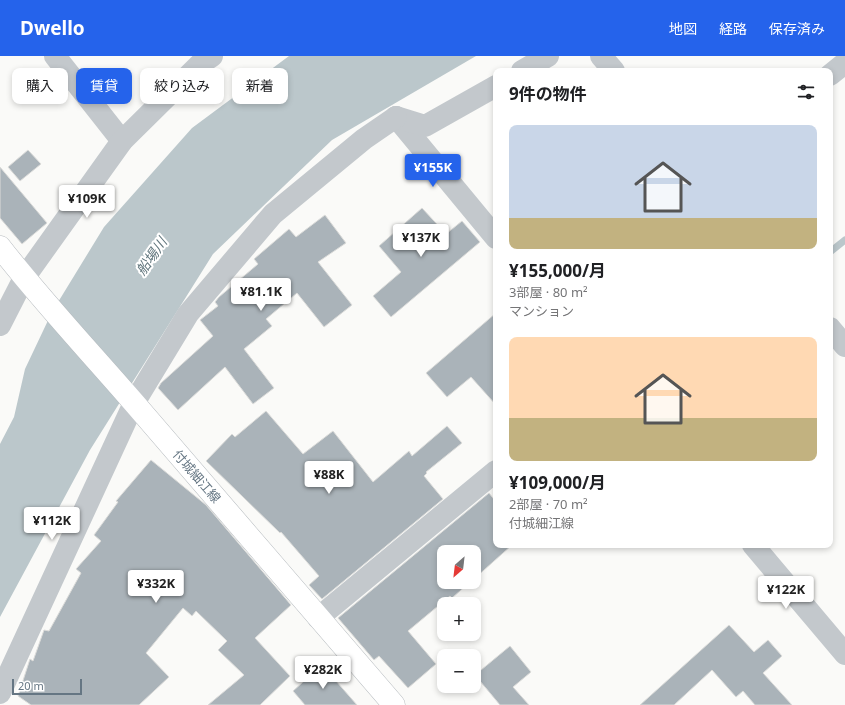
<!DOCTYPE html>
<html lang="ja">
<meta charset="utf-8">
<style>
:root{--surface:#fff;--page:#f2f2f2;--text:#202124;--muted:#757577;--accent:#2563eb}
body{margin:0;font-family:"Noto Sans","Noto Sans JP",sans-serif;background:var(--page);color:var(--text);height:100vh;display:flex;flex-direction:column;font-size:15px;white-space:nowrap}
*{box-sizing:border-box;margin:0}
p{font-size:13px;color:var(--muted)}
.icon{flex:none;width:22px;height:22px;fill:none;stroke:currentColor;stroke-width:2;stroke-linecap:round;stroke-linejoin:round}
.map{position:relative;flex:1;overflow:hidden}
.details{position:absolute;left:493px;top:12px;width:340px;height:480px;display:flex;flex-direction:column;background:var(--surface);border-radius:8px;box-shadow:0 2px 6px #0003}
.details>*{flex:none}
.hud{position:absolute;left:12px;top:12px;width:380px;height:36px;display:flex;gap:8px}
.needle{width:26px;rotate:208deg}
.buttons{position:absolute;left:437px;top:489px;display:grid;gap:8px}
.buttons a{display:grid;place-items:center;width:44px;height:44px;border-radius:8px;background:var(--surface);box-shadow:0 2px 6px #0003;font-size:20px}
.scale{position:absolute;left:12px;bottom:10px;width:70px;box-sizing:border-box;padding-left:4px;border:2px solid #657683;border-top:0;font-size:11px;line-height:14px;white-space:nowrap;color:#657683;-webkit-text-stroke:3px #fff;paint-order:stroke}
.price{position:absolute;translate:-50% -34px;padding:0 9px;border-radius:4px;background:#fff;color:#222;font-size:13px;line-height:26px;filter:drop-shadow(0 1px 2px #0008)}
.price::after{content:'';position:absolute;left:50%;top:24px;width:12px;height:9px;margin-left:-6px;background:inherit;clip-path:polygon(0 0,100% 0,50% 100%)}
.price.current{background:var(--accent);color:#fff}
ul{padding:0;list-style:none}
li{display:grid;align-content:center;gap:8px;height:212px;padding:0 16px}
li span{display:grid;place-items:center;height:124px;border-radius:8px;color:#555}
li>.icon{margin-inline-start:auto}
span .icon{width:72px;height:72px;fill:#fffc;stroke-width:1}
li b{font-size:17px}
h2{display:flex;justify-content:space-between;align-items:center;height:48px;padding:0 16px;font-size:17px}
.tag{padding:0 14px;border-radius:8px;background:var(--surface);box-shadow:0 2px 6px #0003;font-size:14px;line-height:36px}
.tag.current{background:var(--accent);color:#fff}
header{display:flex;align-items:center;gap:24px;box-sizing:border-box;height:56px;padding:0 20px;background:var(--accent);color:#fff}
header strong{font-size:19px}
nav{display:flex;gap:22px;margin-inline-start:auto;font-size:14px}
.map>svg:first-child{display:block}
.water{fill:#bbc7cb}
.lines{fill:none;stroke-linecap:round;stroke-linejoin:round}
.stream{stroke:#bbc7cb;stroke-width:7}
.building{fill:#aab3b9;stroke:#dcdcda}
.major-casing{stroke:#b5babe;stroke-width:23}
.minor{stroke:#c3c8cc;stroke-width:22}
.major{stroke:#fff;stroke-width:22}
.labels{text-anchor:middle;dominant-baseline:central;stroke-width:4;stroke-linejoin:round;paint-order:stroke}
.street-label{font-size:13px;fill:#657683;stroke:#fff}
.water-label{font-size:14px;font-style:italic;fill:#60757c;stroke:#fff}
</style>
<header>
<strong>Dwello</strong>
<nav><a>地図</a><a>経路</a><a>保存済み</a></nav>
</header>
<div class="map">
<svg width="845" height="649" viewBox="0 0 845 649">
<rect width="100%" height="100%" fill="#fafaf8"/>
<path class="water" d="M289 0H476L332 84 213 198 90 394 0 561V388L14 361 25 313 52 256 104 171 192 72Z"/>
<g class="lines">
<path class="stream" d="M830 196 845 184"/>
</g>
<g class="building">
<path d="M28 94 41 108 20 125 8 111Z"/>
<path d="M0 111 47 167 22 188 0 162Z"/>
<path d="M422 152 446 178 462 165 480 186 391 261 373 240 401 216 379 190Z"/>
<path d="M325 159 346 187 318 206 352 249 324 271 297 237 266 263 272 270 244 293 274 332 253 348 225 311 178 354 158 332 161 327 213 280 200 264 218 250 215 246 219 241 258 208 254 203 289 173 296 181Z"/>
<path d="M496 257V349L471 321 447 341 426 317Z"/>
<path d="M266 355 303 398 333 375 373 426 409 395 412 400 447 370 462 387 426 416 427 417 424 420 443 443 322 543 309 529 319 520 281 476 280 477 206 405 232 378 235 381Z"/>
<path d="M151 404 206 449 291 549 255 582 290 620 260 649H208L244 619 218 594 227 585 196 555 192 560 183 552 146 597 169 621 139 649H31L18 640 30 603 33 605 44 574 49 575 81 517 76 513 101 485 94 479 118 446 116 445Z"/>
<path d="M489 437 496 446V489H512L474 523V496H444V526H470L452 542 450 540 408 575 436 608 408 632 379 600 374 604 338 562Z"/>
<path d="M729 569 754 596 768 584 782 600 763 617 792 649H755L743 635 736 641 712 614 674 649H640Z"/>
<path d="M510 590 531 616 513 631 529 649H500L475 619Z"/>
<path d="M322 609 357 649H305L293 635Z"/>
</g>
<g class="lines">
<g class="major-casing">
<path id="major" d="M0 191C42 245 90 296 135 348 222 448 307 549 394 649"/>
</g>
<g class="minor">
<path d="M55 0 122 85"/>
<path d="M601 0 614 15"/>
<path d="M522 15 548 0"/>
<path d="M830 19 845 7"/>
<path d="M396 61 496 182"/>
<path d="M396 61 425 70 496 30"/>
<path d="M0 269 24 222 122 85 200 8 212 0"/>
<path d="M830 272 845 290"/>
<path d="M753 489 845 598"/>
<path d="M318 562 496 415"/>
<path d="M0 637 134 347 188 258 273 158 364 83 396 61"/>
</g>
<use href="#major" class="major"/>
</g>
<g class="labels">
<g class="street-label">
<text transform="translate(197 420) rotate(49)">付城細江線</text>
</g>
<g class="water-label">
<text transform="translate(151 200) rotate(-55)">船場川</text>
</g>
</g>
</svg>
<div class="buttons">
<a><svg class="needle" viewBox="-14 -14 28 28"><path d="M0-13l5 13h-10z" fill="#e53935"/><path d="M0 13l5-13h-10z" fill="#757577"/></svg></a>
<a>+</a>
<a>−</a>
</div>
<div class="scale">20 m</div>
<b class="price current" style="left:433px;top:132px">¥155K</b>
<b class="price" style="left:87px;top:163px">¥109K</b>
<b class="price" style="left:421px;top:202px">¥137K</b>
<b class="price" style="left:261px;top:256px">¥81.1K</b>
<b class="price" style="left:329px;top:439px">¥88K</b>
<b class="price" style="left:52px;top:485px">¥112K</b>
<b class="price" style="left:156px;top:548px">¥332K</b>
<b class="price" style="left:786px;top:554px">¥122K</b>
<b class="price" style="left:323px;top:634px">¥282K</b>
<div class="hud">
<a class="tag">購入</a>
<a class="tag current">賃貸</a>
<a class="tag">絞り込み</a>
<a class="tag">新着</a>
</div>
<section class="details">
<h2>9件の物件<svg class="icon" aria-label="filters" viewBox="0 0 24 24"><path d="M4 7h16M4 17h16"/><circle cx="9" cy="7" r="2"/><circle cx="15" cy="17" r="2"/></svg></h2>
<ul>
<li><span style="background:linear-gradient(#c9d6e8 75%,#c2b280 0)"><svg class="icon" aria-label="home" viewBox="0 0 24 24"><path d="M3 11l9-7 9 7M6 9v11h12V9"/></svg></span><div><b>¥155,000/月</b><p>3部屋 · 80 m²</p><p>マンション</p></div></li>
<li><span style="background:linear-gradient(#ffd9b3 65%,#c2b280 0)"><svg class="icon" aria-label="home" viewBox="0 0 24 24"><path d="M3 11l9-7 9 7M6 9v11h12V9"/></svg></span><div><b>¥109,000/月</b><p>2部屋 · 70 m²</p><p>付城細江線</p></div></li>
</ul>
</section>
</div>
